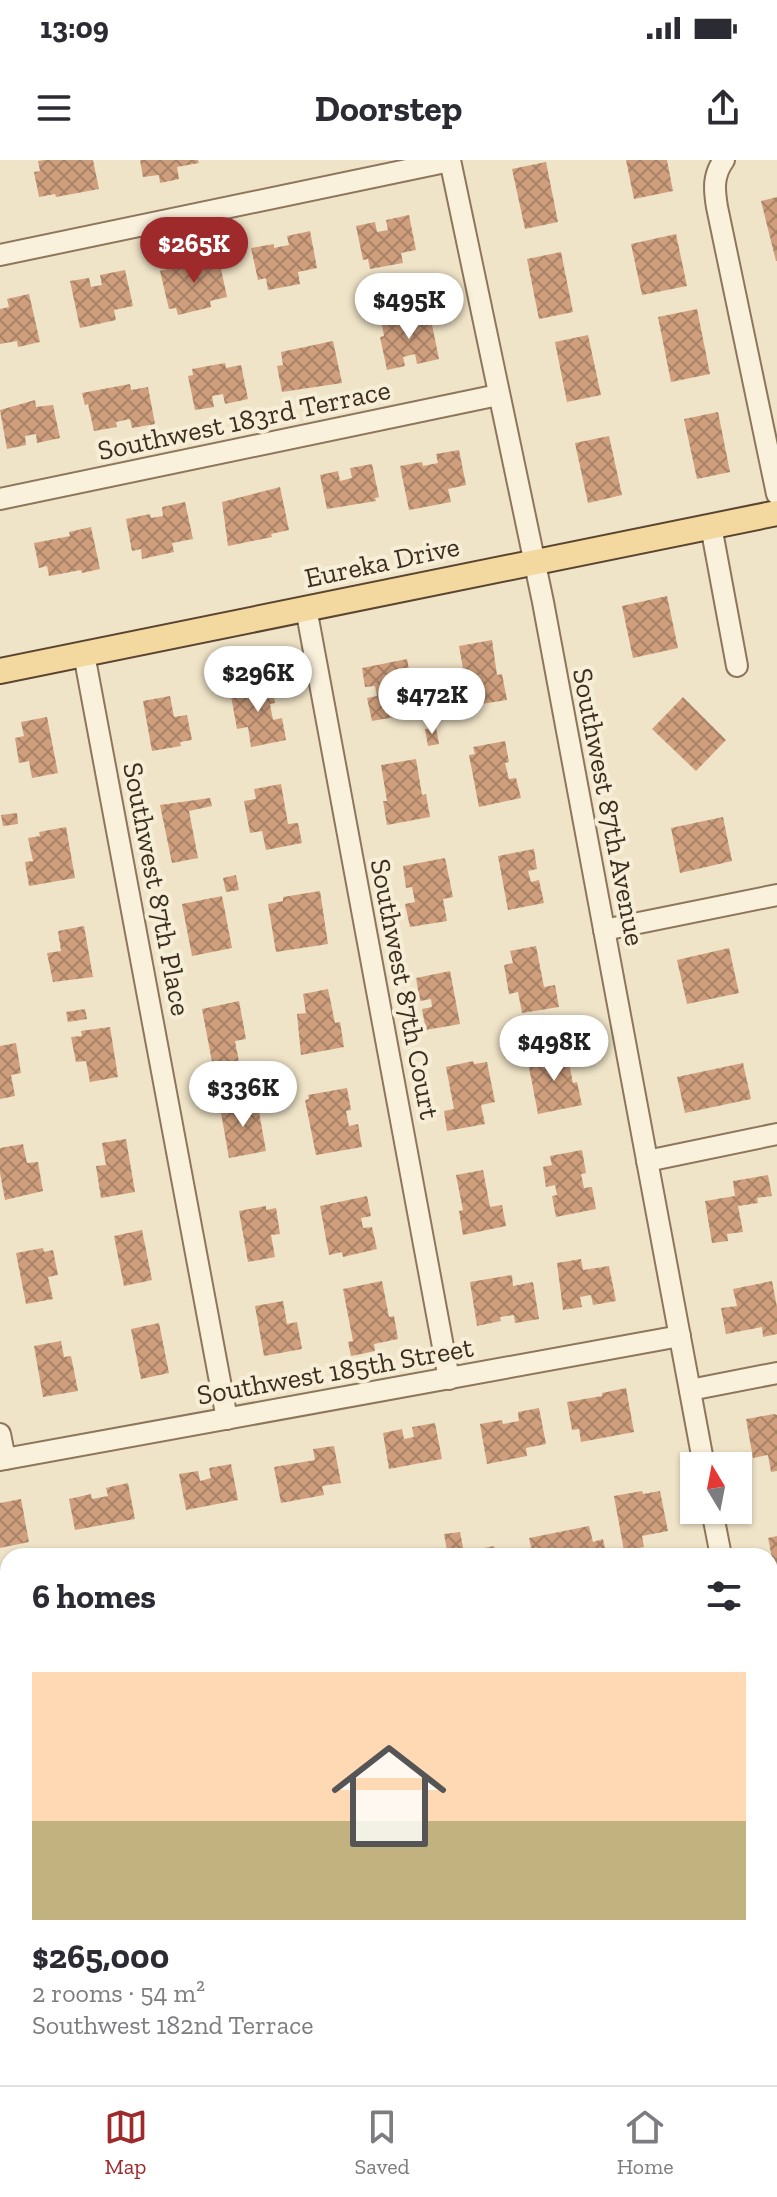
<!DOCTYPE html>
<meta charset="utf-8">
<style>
:root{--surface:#fff;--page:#f7f7f7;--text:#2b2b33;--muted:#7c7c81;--line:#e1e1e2;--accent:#9e2a2b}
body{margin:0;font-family:"Zilla Slab",serif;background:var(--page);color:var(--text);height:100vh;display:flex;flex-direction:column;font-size:30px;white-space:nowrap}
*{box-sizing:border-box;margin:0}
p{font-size:26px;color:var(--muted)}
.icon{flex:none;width:44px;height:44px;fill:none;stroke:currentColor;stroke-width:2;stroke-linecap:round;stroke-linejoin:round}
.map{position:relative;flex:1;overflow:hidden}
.panel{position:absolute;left:0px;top:1388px;width:778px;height:538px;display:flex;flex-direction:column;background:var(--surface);border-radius:24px 24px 0 0;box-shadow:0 2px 6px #0004}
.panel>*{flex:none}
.needle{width:52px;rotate:350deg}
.tools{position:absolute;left:680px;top:1292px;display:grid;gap:16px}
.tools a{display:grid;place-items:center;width:72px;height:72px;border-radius:0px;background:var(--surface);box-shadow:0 2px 6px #0004;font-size:40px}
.price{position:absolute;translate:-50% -68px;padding:0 18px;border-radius:28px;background:#fff;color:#222;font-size:26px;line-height:52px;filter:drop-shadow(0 2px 4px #0008)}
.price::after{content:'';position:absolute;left:50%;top:48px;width:24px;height:18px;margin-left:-12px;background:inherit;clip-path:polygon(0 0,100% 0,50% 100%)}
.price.selected{background:var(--accent);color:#fff}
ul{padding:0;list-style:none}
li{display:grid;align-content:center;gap:16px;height:424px;padding:0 32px}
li+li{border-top:2px solid var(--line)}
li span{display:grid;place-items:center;height:248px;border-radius:0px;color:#555}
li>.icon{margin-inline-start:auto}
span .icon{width:144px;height:144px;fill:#fffc;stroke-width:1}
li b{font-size:34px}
h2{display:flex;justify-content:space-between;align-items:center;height:96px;padding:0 32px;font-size:34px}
.status{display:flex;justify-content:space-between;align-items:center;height:56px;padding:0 40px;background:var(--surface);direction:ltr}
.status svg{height:22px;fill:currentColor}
header{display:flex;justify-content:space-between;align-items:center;height:104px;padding:0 32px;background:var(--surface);font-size:36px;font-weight:800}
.tab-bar{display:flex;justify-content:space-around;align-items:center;height:112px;border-top:2px solid var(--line);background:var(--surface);font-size:22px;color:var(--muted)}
.tab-bar a{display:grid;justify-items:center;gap:4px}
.tab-bar .selected{color:var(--accent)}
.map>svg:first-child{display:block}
.forest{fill:url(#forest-crowns)}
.building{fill:url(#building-cross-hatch)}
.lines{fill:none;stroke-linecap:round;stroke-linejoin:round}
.minor-casing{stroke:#8d765c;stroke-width:24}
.major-casing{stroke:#5b4430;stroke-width:28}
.minor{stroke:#faf1dc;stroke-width:20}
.major{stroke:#f3d9a0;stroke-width:24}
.labels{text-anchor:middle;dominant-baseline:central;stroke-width:8;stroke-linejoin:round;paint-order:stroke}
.street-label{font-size:28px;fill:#3d2e20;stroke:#f7eed8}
</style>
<div class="status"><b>13:09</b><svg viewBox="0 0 49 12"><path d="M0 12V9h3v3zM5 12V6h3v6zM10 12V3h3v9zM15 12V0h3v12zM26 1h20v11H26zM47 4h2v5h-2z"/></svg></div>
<header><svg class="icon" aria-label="menu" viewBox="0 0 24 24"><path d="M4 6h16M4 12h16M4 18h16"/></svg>Doorstep<svg class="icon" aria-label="share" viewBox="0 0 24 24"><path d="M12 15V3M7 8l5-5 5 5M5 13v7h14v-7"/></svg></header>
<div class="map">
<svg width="777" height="1925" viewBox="0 0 777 1925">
<defs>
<pattern id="forest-crowns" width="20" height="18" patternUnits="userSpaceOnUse" patternTransform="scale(2)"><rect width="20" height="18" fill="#c9cf9b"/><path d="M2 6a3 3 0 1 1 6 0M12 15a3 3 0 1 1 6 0" fill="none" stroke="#aeb285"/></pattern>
<pattern id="building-cross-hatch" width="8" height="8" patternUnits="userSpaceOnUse" patternTransform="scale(2)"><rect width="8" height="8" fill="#cf9f7d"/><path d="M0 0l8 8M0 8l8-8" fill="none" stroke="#a98266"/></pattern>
</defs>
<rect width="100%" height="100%" fill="#f0e4c8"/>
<path class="forest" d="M8 1632V1918H192L154 1925H0V1644Z"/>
<g class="building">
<path d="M45 0H93L99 29 56 37 55 34 39 37 34 12 40 11 38 1Z"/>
<path d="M140 0H198L199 3 177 7 179 19 160 23 159 15 143 17Z"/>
<path d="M626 0H667L673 31 634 39Z"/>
<path d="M546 2 558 62 525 69 512 9Z"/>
<path d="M777 37V101H776L761 41Z"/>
<path d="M409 55 416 90 401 93 403 103 370 109 368 99 363 100 356 66 375 62 377 72 388 70 386 60Z"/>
<path d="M310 71 317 108 298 112 300 124 268 130 266 118 258 120 251 88 274 84V88L289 85 287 76Z"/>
<path d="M676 74 687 126 642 135 631 84Z"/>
<path d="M561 92 573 152 539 159 527 99Z"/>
<path d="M218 95 227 137 210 141 211 147 178 155 176 148 169 149 160 111Z"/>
<path d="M125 110 133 146 114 150 116 160 80 168 70 121 89 118 91 127 102 125 100 115Z"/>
<path d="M29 134 40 182 18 187 17 181 0 184V149L9 147 7 139Z"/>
<path d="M697 149 710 214 671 222 658 157Z"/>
<path d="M425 154 430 155 439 199 417 204 415 194 403 197 405 206 387 210 380 177 384 176 382 165Z"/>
<path d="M588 175 601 235 567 242 555 182Z"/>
<path d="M333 181 342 223 282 232 277 206 283 205 281 192Z"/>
<path d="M225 203 226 208 241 205 248 239 225 244 223 234 212 236 214 247 195 250 188 216 193 215 192 209Z"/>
<path d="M130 224 131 230 148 227 155 264 132 268 130 259 116 262 117 267 94 271 88 244 85 245 82 233Z"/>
<path d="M35 240 36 247 53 245 60 278 37 283 36 274 25 276 26 285 7 289 0 250Z"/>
<path d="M718 252 730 312 697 319 684 259Z"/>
<path d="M609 276 622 335 588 343 575 283Z"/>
<path d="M459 290 466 325 448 329 451 342 409 350 400 306 422 302 423 306 438 303 436 294Z"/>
<path d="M372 304 379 337 375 338 376 341 327 349 320 315 338 311 340 321 352 318 350 308Z"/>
<path d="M280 327 289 370 271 374 272 377 228 386 222 342Z"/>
<path d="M185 342 193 379 172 383 174 392 142 399 141 389 132 391 126 359 150 354 151 358 163 356 162 347Z"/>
<path d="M91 367 100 409 82 413 81 410 49 416 47 406 39 408 34 383 70 376 69 372Z"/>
<path d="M667 436 678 488 633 498 622 446Z"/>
<path d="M492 480 497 515 502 514 507 540 462 547 458 521 465 520 459 486Z"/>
<path d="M407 499 414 536 404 538 407 555 372 561 367 538 377 536 375 526 365 527 362 508Z"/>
<path d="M271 521 275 543 270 544 273 560 282 558 286 580 251 587 248 567 237 569 231 536 242 534 240 527Z"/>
<path d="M170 536 174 557 187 555 192 580 180 582 181 586 152 591 143 541Z"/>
<path d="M683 537 726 580 696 611 652 569Z"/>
<path d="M47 557 58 613 32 618 29 601 19 603 15 578 24 576 21 562Z"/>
<path d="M436 567 439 584 428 586 425 569Z"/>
<path d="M505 581 509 602 505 603 509 619 516 618 521 638 479 647 469 595 475 594 473 587Z"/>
<path d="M416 599 422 635 426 634 430 657 387 665 383 641H387L381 605Z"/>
<path d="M281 624 288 664 298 663 302 683 266 690 262 671 250 673 244 641 256 639 254 629Z"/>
<path d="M210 638 212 646 189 651 198 698 172 703 160 645Z"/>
<path d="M17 653 18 664 3 666 1 655Z"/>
<path d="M723 657 732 701 680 713 671 668Z"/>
<path d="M66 667 75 718 29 726 25 702 33 701 28 678 40 676 39 672Z"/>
<path d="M534 689 537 709 528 711 531 722 539 720 544 743 508 750 498 696Z"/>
<path d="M445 698 453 737 443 739 447 761 410 767 405 744 415 742 412 727 406 728 403 706Z"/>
<path d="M236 715 239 730 226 732 223 718Z"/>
<path d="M320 731 328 784 276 792 268 744 283 741V737Z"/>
<path d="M222 736 232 788 192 796 182 744Z"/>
<path d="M84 766 93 817 53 822 47 793 61 791 58 771Z"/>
<path d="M536 786 544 827 555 825 559 847 522 853 518 832 509 834 504 805 513 803 510 791Z"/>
<path d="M729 788 739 833 687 844 677 800Z"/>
<path d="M450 811 460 864 426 870 422 849 432 847 431 839 420 841 416 818Z"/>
<path d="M328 829 335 863 340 862 344 887 301 895 297 854 306 853 303 834Z"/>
<path d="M239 841 246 879 235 881 239 902 213 907 202 849Z"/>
<path d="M85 849 87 859 68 862 66 852Z"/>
<path d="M110 867 118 917 90 922 86 901 76 902 71 877 82 876 81 871Z"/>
<path d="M16 883 21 913 11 915 15 936 0 939V886Z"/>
<path d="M566 888 573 923 577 922 582 945 538 954 528 902 543 899 542 893Z"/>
<path d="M473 901 474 904 487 902 495 942 481 945 485 964 447 971 444 951 454 949 446 907Z"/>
<path d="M743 903 751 939 685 953 677 917Z"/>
<path d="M347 928 351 950 346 951 349 966 358 964 362 987 316 995 305 940 309 939 308 935Z"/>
<path d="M257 941 266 991 229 998 220 947Z"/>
<path d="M126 979 135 1032 101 1038 96 1006 106 1005 102 983Z"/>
<path d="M23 984 27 1003 38 1002 43 1031 5 1040 0 1013V988Z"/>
<path d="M582 990 586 1013 581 1014 584 1028 592 1027 596 1049 556 1057 552 1036 557 1035 555 1025 546 1027 543 1007 552 1005 550 996Z"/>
<path d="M483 1010 490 1047 502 1045 506 1066 463 1075 459 1051 463 1050 456 1015Z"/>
<path d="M768 1015 772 1036 757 1038 758 1043 738 1046 743 1072 727 1074 728 1081 712 1083 705 1041 735 1036 733 1021Z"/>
<path d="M367 1036 371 1056 361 1058 363 1068 372 1067 377 1089 343 1097 342 1092 329 1095 320 1046Z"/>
<path d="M266 1046V1050L276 1048 280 1074 271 1075 275 1097 248 1102 239 1051Z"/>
<path d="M142 1070 152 1120 124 1126 114 1076Z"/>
<path d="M43 1088 44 1092 53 1090 58 1115 48 1117 53 1139 26 1144 16 1093Z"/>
<path d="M581 1099 583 1110 609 1106 616 1141 593 1145 591 1135 580 1137 582 1147 563 1150 557 1103Z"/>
<path d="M512 1115 513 1126 533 1122 539 1159 515 1163 514 1155 500 1157 501 1161 477 1166 470 1122Z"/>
<path d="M382 1121 389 1157 394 1156 398 1179 374 1184 375 1191 351 1196 348 1182 353 1181 343 1129Z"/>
<path d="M772 1121 777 1147V1174L763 1177 762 1167 726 1174 721 1148 737 1146 733 1129Z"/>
<path d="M283 1141 287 1164 297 1162 302 1189 264 1196 255 1146Z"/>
<path d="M159 1163 169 1213 141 1219 131 1169Z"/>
<path d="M61 1181 64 1197 71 1196 78 1231 43 1237 34 1186Z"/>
<path d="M626 1228 634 1272 581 1282 579 1269 572 1270 567 1242 602 1236V1233Z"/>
<path d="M539 1248 546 1284 526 1288 527 1296 487 1304 480 1264 502 1260 503 1264 519 1261 518 1252Z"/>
<path d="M774 1254 777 1255V1311L771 1312 768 1295 753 1298 746 1259Z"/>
<path d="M435 1263 442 1299 389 1309 383 1273 402 1269 404 1279 414 1277 412 1267Z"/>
<path d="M334 1286 341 1323 322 1326 324 1335 281 1343 274 1307 315 1300 313 1289Z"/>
<path d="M231 1304 238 1340 186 1350 179 1314 198 1311 200 1321 211 1318 209 1308Z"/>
<path d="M128 1323 135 1359 75 1370 69 1339 91 1334 92 1339 108 1336 106 1328Z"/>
<path d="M642 1331 643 1334 660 1331 668 1371 642 1376 644 1387 624 1391 614 1336Z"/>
<path d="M21 1339 29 1382 0 1388V1343Z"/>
<path d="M589 1366 593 1382 603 1379 606 1392 595 1396H533L529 1378Z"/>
<path d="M460 1372 464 1392 494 1386 496 1393 506 1391 507 1396H448L444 1374Z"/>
<path d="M777 1376V1417L776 1418 768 1378Z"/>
<path d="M8 1482V1519L5 1523 0 1519V1494Z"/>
<path d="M539 1918H601L603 1925H540Z"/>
<path d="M629 1918H688V1920L658 1925H630Z"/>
</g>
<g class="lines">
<g class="minor-casing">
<g id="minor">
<path d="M450 0 543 442 704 1306"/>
<path d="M724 0C713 15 714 29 717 47L777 334"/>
<path d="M0 95 450 1"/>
<path d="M0 339 498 235"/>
<path d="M711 366 737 506"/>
<path d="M306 448 449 1219"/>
<path d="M84 494 227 1259"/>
<path d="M604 770 777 735"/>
<path d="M647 1001 777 974"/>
<path d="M690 1230 777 1213"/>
<path d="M0 1274 5 1299"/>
<path d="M0 1300 680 1176"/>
<path d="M712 1350 721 1396"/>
<path d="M770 1459 777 1458"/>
<path d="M770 1662 777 1698"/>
<path d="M137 1918 139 1925"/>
</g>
</g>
<g class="major-casing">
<path id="major" d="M0 511 777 353"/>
</g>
<use href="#minor" class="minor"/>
<use href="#major" class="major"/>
</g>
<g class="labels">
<g class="street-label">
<text transform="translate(244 260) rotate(-12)">Southwest 183rd Terrace</text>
<text transform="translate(382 402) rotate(-12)">Eureka Drive</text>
<text transform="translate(609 647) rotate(79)">Southwest 87th Avenue</text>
<text transform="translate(157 729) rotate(79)">Southwest 87th Place</text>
<text transform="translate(405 829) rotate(79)">Southwest 87th Court</text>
<text transform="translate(335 1211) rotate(-10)">Southwest 185th Street</text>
</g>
</g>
</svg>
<div class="tools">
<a><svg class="needle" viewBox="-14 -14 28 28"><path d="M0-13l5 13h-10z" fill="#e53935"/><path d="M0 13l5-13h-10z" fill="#7c7c81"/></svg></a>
</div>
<b class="price selected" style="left:194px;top:125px">$265K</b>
<b class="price" style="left:409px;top:181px">$495K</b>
<b class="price" style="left:258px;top:554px">$296K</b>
<b class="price" style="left:432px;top:576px">$472K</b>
<b class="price" style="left:554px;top:923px">$498K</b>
<b class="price" style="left:243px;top:969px">$336K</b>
<section class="panel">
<h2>6 homes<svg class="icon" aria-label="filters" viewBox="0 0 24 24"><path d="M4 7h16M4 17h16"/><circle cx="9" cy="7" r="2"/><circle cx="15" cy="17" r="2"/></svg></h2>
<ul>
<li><span style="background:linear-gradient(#ffd9b3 60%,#c2b280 0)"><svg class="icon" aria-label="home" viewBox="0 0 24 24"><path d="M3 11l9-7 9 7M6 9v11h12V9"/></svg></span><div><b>$265,000</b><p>2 rooms · 54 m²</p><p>Southwest 182nd Terrace</p></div></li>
</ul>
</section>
</div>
<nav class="tab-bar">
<a class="selected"><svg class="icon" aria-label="map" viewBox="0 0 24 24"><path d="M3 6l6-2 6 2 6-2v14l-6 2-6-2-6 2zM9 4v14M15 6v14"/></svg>Map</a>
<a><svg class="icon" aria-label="saved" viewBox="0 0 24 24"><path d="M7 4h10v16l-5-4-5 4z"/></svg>Saved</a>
<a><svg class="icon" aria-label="home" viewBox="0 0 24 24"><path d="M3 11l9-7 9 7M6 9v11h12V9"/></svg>Home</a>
</nav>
